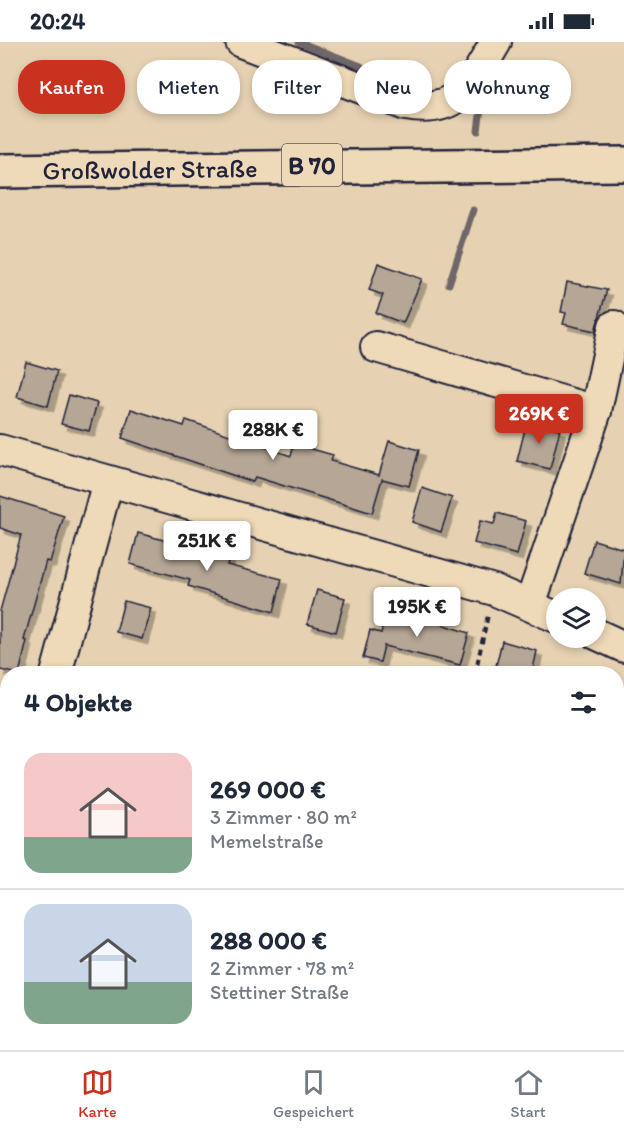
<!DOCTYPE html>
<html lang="de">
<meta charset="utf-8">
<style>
:root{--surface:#fff;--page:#f2f2f3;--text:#1f2937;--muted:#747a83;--line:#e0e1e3;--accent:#c8321e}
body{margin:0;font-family:Itim,sans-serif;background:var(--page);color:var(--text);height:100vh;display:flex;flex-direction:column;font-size:22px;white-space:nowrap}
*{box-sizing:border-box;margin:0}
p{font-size:20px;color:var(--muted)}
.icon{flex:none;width:33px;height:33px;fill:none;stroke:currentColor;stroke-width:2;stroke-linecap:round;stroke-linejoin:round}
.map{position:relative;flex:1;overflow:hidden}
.side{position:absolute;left:0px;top:624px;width:624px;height:384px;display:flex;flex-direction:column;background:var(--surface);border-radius:24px 24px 0 0;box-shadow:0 3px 9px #0003}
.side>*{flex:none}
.banner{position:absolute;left:18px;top:18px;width:588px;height:54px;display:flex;gap:12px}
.fabs{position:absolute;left:546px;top:546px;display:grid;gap:12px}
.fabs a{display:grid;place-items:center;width:60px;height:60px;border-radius:50%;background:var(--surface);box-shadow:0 3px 9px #0003;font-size:30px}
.price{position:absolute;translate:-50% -51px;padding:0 14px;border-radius:6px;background:#fff;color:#222;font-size:20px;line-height:39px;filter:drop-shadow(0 2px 3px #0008)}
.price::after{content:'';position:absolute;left:50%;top:36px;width:18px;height:14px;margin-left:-9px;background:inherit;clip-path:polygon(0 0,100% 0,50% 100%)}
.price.current{background:var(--accent);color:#fff}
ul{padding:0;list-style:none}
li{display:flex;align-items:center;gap:18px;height:150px;padding:0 24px}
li+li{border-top:2px solid var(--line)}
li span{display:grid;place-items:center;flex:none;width:168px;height:120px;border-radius:18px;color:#555}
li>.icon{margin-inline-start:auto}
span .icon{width:72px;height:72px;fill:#fffc;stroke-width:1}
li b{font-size:26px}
h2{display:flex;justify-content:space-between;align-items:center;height:72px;padding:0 24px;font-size:26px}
.tag{padding:0 21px;border-radius:24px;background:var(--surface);box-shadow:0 3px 9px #0003;font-size:21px;line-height:54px}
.tag.current{background:var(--accent);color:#fff}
.status{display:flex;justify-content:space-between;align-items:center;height:42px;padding:0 30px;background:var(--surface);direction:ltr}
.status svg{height:16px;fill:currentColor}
.tab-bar{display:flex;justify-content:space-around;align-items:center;height:84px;border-top:2px solid var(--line);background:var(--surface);font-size:16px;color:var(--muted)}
.tab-bar a{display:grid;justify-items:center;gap:3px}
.tab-bar .current{color:var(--accent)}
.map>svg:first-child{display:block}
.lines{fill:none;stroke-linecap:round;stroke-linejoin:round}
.stream{stroke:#6e6669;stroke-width:7}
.building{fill:#b5a695;stroke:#22223b;stroke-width:1.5;filter:url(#shadow)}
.minor-casing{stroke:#22223b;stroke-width:34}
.major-casing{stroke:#22223b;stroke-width:38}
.path{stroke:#22223b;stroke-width:4;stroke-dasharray:6 4.5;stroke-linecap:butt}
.minor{stroke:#eed9b8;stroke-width:30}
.major{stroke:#eed9b8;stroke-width:33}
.labels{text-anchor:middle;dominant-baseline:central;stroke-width:4.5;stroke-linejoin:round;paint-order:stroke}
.shield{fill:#eed9b8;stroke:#5f5960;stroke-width:1.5}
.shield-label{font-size:24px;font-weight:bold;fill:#22223b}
.street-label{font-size:26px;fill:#22223b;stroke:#eed9b8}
</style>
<div class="status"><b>20:24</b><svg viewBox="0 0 49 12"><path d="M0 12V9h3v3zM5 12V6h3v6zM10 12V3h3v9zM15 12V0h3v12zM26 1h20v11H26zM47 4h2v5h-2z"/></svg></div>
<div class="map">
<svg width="624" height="1008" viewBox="0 0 624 1008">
<defs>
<filter id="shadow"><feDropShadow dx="5.5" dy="5.5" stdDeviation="0" flood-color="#0004"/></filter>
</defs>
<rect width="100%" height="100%" fill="#e6d2b3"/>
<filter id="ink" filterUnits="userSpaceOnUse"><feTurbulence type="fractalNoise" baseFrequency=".0167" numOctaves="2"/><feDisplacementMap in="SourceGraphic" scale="12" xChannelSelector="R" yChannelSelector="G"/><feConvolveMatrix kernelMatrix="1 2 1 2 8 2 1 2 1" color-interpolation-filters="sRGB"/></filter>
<g filter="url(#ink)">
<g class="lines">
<g class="stream">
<path d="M299 0 361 24"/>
<path d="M478 89 481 65 487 53"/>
<path d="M449 242 473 168"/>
</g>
</g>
<g class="building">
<path d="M378 221 422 237 403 281 376 271 383 253 369 248Z"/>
<path d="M567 240 607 248 595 289 563 282 566 271 561 270Z"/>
<path d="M26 320 57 329 48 364 17 355Z"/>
<path d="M69 353 97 361 89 389 61 382Z"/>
<path d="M131 367 184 384 186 378 291 414 294 402 333 413 331 419 379 433 389 399 419 408 409 444 382 437 372 471 255 435 253 440 122 396Z"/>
<path d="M527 379 560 387 550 427 517 419Z"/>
<path d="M422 446 452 456 441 490 412 480Z"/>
<path d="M0 454 64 474 50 520 46 519 24 598 27 599 19 632 0 628V569L21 493 0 486Z"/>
<path d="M497 471 526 479 517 513 474 501 480 479 494 482Z"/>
<path d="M138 491 229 516 227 523 282 537 274 570 188 544 190 538 130 522Z"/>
<path d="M594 498 624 507 621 542 584 531Z"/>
<path d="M317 548 345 556 336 590 307 582Z"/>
<path d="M124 559 151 566 142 597 116 590Z"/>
<path d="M388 565 469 591 460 623 384 604 380 620 363 616 370 588 381 591Z"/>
<path d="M502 599 537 609 532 632H494Z"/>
</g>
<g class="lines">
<g class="minor-casing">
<g id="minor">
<path d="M241 0 406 63C460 73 472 40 496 0"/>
<path d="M376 305 596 369"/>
<path d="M0 408 494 548 556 575"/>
<path d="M530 563 596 369 614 284"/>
<path d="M596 592 624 605"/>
<path d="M56 632 108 439"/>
<path d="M0 722 8 724"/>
<path d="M0 856 8 824"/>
<path d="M248 1008 250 1000"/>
</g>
</g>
<g class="major-casing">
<g id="major">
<path id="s1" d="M0 129 624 122"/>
</g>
</g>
<g class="path">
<path d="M475 632 488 573"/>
<path d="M516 1008 517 1000"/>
</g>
<use href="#minor" class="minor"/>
<use href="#major" class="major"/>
</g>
</g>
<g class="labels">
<rect class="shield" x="282" y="102" width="60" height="42" rx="4.5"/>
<g class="shield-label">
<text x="312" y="123">B 70</text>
</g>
<g class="street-label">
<text stroke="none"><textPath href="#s1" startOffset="150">Großwolder Straße</textPath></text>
</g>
</g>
</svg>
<div class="fabs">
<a><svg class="icon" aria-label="layers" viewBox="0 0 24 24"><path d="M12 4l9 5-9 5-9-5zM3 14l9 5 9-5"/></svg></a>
</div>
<b class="price current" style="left:539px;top:403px">269K €</b>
<b class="price" style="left:273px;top:419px">288K €</b>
<b class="price" style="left:207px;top:530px">251K €</b>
<b class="price" style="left:417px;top:596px">195K €</b>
<div class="banner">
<a class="tag current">Kaufen</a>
<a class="tag">Mieten</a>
<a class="tag">Filter</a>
<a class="tag">Neu</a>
<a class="tag">Wohnung</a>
</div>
<section class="side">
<h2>4 Objekte<svg class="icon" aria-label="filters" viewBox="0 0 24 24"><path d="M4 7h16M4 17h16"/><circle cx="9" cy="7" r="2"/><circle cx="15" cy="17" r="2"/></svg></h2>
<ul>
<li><span style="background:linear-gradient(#f6c9c9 70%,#7fa58c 0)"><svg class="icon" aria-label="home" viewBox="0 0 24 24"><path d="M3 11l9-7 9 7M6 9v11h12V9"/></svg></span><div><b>269 000 €</b><p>3 Zimmer · 80 m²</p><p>Memelstraße</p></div></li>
<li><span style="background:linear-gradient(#c9d6e8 65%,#7fa58c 0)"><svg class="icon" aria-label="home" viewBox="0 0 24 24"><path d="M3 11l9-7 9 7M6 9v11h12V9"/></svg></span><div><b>288 000 €</b><p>2 Zimmer · 78 m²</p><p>Stettiner Straße</p></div></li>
</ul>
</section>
</div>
<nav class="tab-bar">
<a class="current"><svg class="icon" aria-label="map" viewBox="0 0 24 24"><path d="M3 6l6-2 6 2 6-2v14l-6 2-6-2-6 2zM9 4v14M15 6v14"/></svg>Karte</a>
<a><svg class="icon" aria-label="saved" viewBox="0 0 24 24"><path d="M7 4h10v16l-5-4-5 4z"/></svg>Gespeichert</a>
<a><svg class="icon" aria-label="home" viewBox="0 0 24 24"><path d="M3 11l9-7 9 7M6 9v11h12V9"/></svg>Start</a>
</nav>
